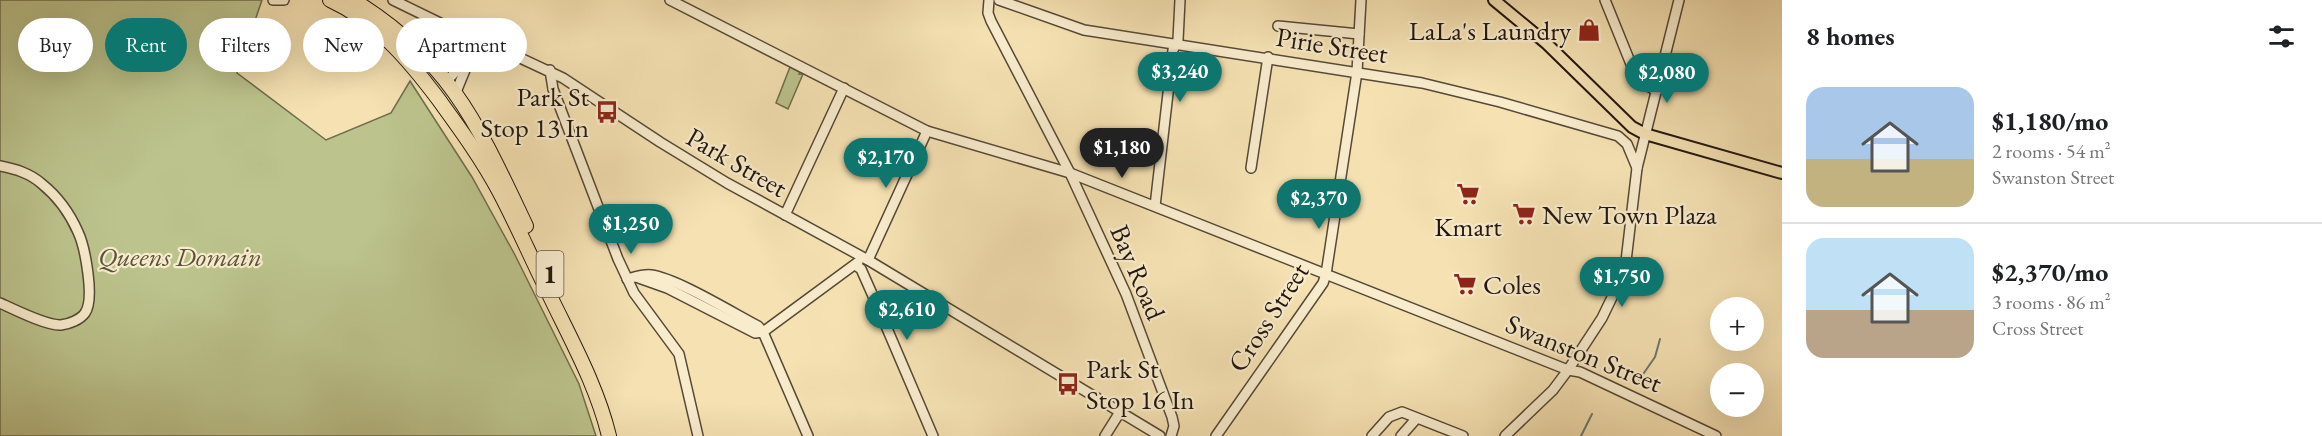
<!DOCTYPE html>
<meta charset="utf-8">
<style>
:root{--surface:#fff;--page:#f2f2f2;--text:#202124;--muted:#757577;--line:#e0e0e0;--accent:#0f766e}
body{margin:0;font-family:"EB Garamond",serif;background:var(--page);color:var(--text);height:100vh;display:flex;flex-direction:column;font-size:22px;white-space:nowrap}
*{box-sizing:border-box;margin:0}
p{font-size:20px;color:var(--muted)}
.icon{flex:none;width:33px;height:33px;fill:none;stroke:currentColor;stroke-width:2;stroke-linecap:round;stroke-linejoin:round}
.map{position:relative;flex:1;overflow:hidden}
.details{display:flex;flex-direction:column;background:var(--surface);width:540px}
.details>*{flex:none}
.banner{position:absolute;left:18px;top:18px;width:570px;height:54px;display:flex;gap:12px}
.controls{position:absolute;left:1710px;top:297px;display:grid;gap:12px}
.controls a{display:grid;place-items:center;width:54px;height:54px;border-radius:50%;background:var(--surface);box-shadow:0 6px 24px #0002;font-size:30px}
.price{position:absolute;translate:-50% -51px;padding:0 14px;border-radius:21px;background:var(--accent);color:#fff;font-size:20px;line-height:39px;filter:drop-shadow(0 2px 3px #0008)}
.price::after{content:'';position:absolute;left:50%;top:36px;width:18px;height:14px;margin-left:-9px;background:inherit;clip-path:polygon(0 0,100% 0,50% 100%)}
.price.active{background:#222;color:#fff}
ul{padding:0;list-style:none}
li{display:flex;align-items:center;gap:18px;height:150px;padding:0 24px}
li+li{border-top:2px solid var(--line)}
li span{display:grid;place-items:center;flex:none;width:168px;height:120px;border-radius:18px;color:#555}
li>.icon{margin-inline-start:auto}
span .icon{width:72px;height:72px;fill:#fffc;stroke-width:1}
li b{font-size:26px}
h2{display:flex;justify-content:space-between;align-items:center;height:72px;padding:0 24px;font-size:26px}
.pill{padding:0 21px;border-radius:27px;background:var(--surface);box-shadow:0 6px 24px #0002;font-size:21px;line-height:54px}
.pill.active{background:var(--accent);color:#fff}
main{display:flex;flex:1;min-height:0}
.map>svg:first-child{display:block}
.green{fill:#bcc38c;stroke:#6e6c4d;stroke-width:1.5}
.lines{fill:none;stroke-linecap:round;stroke-linejoin:round}
.stream{stroke:#6d7973;stroke-width:2}
.minor-casing{stroke:#564937;stroke-width:12}
.major-casing{stroke:#21160e;stroke-width:14}
.highway-casing{stroke:#21160e;stroke-width:16}
.minor{stroke:#f8eccd;stroke-width:9}
.major{stroke:#f5e1b2;stroke-width:10}
.highway{stroke:#f5e1b2;stroke-width:14}
.labels{text-anchor:middle;dominant-baseline:central;stroke-width:4.5;stroke-linejoin:round;paint-order:stroke}
.shield{fill:#f8eccd;stroke:#625647;stroke-width:1.5}
.shield-label{font-size:26px;font-weight:bold;fill:#21160e}
.poi-label{font-size:27px;fill:#21160e;stroke:#f8eccd;text-anchor:start}
.street-label{font-size:27px;fill:#21160e;stroke:#f8eccd}
.park-label{font-size:27px;font-style:italic;fill:#57533a;stroke:#f8eccd}
</style>
<main>
<div class="map">
<svg width="1782" height="436" viewBox="0 0 1782 436">
<rect width="100%" height="100%" fill="#f5e1b2"/>
<filter id="stains"><feTurbulence type="fractalNoise" baseFrequency=".00333" numOctaves="4"/><feColorMatrix values="0 0 0 0 .2 0 0 0 0 .09 0 0 0 0 .02 0 0 0 .5 -.17"/></filter>
<radialGradient id="worn" r=".72"><stop offset=".6" stop-color="#630" stop-opacity="0"/><stop offset="1" stop-color="#630" stop-opacity=".3"/></radialGradient>
<g class="green">
<path d="M0 0H262L237 73 326 140 391 113 410 81 472 177 515 255 579 384 596 436H0Z"/>
<path d="M790 67 800 72 799 74H803L788 109 776 103Z"/>
</g>
<g class="lines">
<g class="stream">
<path d="M1639 380 1655 357 1660 339"/>
<path d="M1581 436 1592 414"/>
</g>
<g class="minor-casing">
<g id="minor">
<path d="M273 0H284"/>
<path d="M393 0 477 41 501 49 563 78 660 142 727 183 868 260 1160 436"/>
<path d="M670 0 927 131 1070 173 1568 370 1580 372 1716 436"/>
<path d="M989 0 988 13 991 21 1070 173 1126 294 1172 417 1174 426 1171 436"/>
<path d="M999 0 1084 30 1422 83 1500 102 1618 136 1627 144 1637 168"/>
<path d="M1605 0 1635 74 1646 85 1657 91"/>
<path d="M1278 26 1359 34"/>
<path d="M550 70 553 89 618 259 634 293 679 354 698 436"/>
<path d="M447 81 467 59"/>
<path d="M456 92 477 41"/>
<path d="M0 166C15 169 30 173 42 184 57 196 70 214 78 232 85 247 95 299 85 313 80 320 69 324 61 325 47 326 13 309 0 303"/>
<path d="M1251 168 1268 57"/>
<path d="M1155 206 1173 50 1178 40 1180 0"/>
<path d="M785 215 844 88"/>
<path d="M868 260 927 131"/>
<path d="M855 265 861 269 877 305 933 436"/>
<path d="M636 277 667 288 755 333 763 332"/>
<path d="M627 279C635 277 643 274 651 275 676 278 733 313 758 326L763 332 808 436"/>
<path d="M763 332 858 262"/>
<path d="M1105 436 1120 412"/>
<path d="M1216 436 1323 283 1326 274 1357 72 1361 0"/>
<path d="M1372 436 1389 417 1402 412 1463 436"/>
<path d="M1401 436 1416 419"/>
<path d="M1505 436 1553 390 1568 370 1602 318 1616 289 1626 261 1637 168 1679 0"/>
</g>
</g>
<g class="major-casing">
<path id="major" d="M1494 0 1546 43 1632 127 1645 134 1782 173"/>
</g>
<g class="highway-casing">
<g id="highway">
<path d="M330 0C376 21 409 60 439 100 460 129 482 159 499 191 517 225 532 260 549 294 571 340 597 386 609 436"/>
<path d="M353 0C451 60 479 127 526 226"/>
</g>
</g>
<use href="#minor" class="minor"/>
<use href="#major" class="major"/>
<use href="#highway" class="highway"/>
</g>
<defs>
<g id="shop-bare" transform="scale(1.8)"><path d="M-5-2.5h2.3a2.7 3.5 0 0 1 5.4 0H5L5.5 6h-11ZM-1.5-2.5h3a1.5 2.3 0 0 0-3 0Z" fill="#8f2418" stroke="#f8eccd" stroke-width="2.5" paint-order="stroke"/></g>
<g id="bus-bare" transform="scale(1.8)"><path d="M-5-6H5V4H4V6H2V4H-2V6H-4V4H-5ZM-3.5-4V0h7V-4ZM-3.5 1.2v1.5H-2V1.2ZM2 1.2v1.5H3.5V1.2Z" fill="#8f2418" stroke="#f8eccd" stroke-width="2.5" paint-order="stroke"/></g>
<g id="supermarket-bare" transform="scale(1.8)"><path d="M-6-5.5h2.5l.6 2H6L4.5 2H-2.5L-4.4-4H-6ZM-1.5 3.2a1.3 1.3 0 1 0 .1 0ZM3 3.2a1.3 1.3 0 1 0 .1 0Z" fill="#8f2418" stroke="#f8eccd" stroke-width="2.5" paint-order="stroke"/></g>
</defs>
<g fill-rule="evenodd">
<use href="#shop-bare" x="1589" y="30"/>
<use href="#bus-bare" x="607" y="112"/>
<use href="#supermarket-bare" x="1468" y="194"/>
<use href="#supermarket-bare" x="1524" y="214"/>
<use href="#supermarket-bare" x="1465" y="284"/>
<use href="#bus-bare" x="1068" y="384"/>
</g>
<g class="labels">
<rect class="shield" x="536.5" y="251" width="27" height="46" rx="4.5"/>
<g class="shield-label">
<text x="550" y="274">1</text>
</g>
<g class="poi-label">
<text x="1571" y="30" text-anchor="end">LaLa's Laundry</text>
<text x="589" y="96" text-anchor="end">Park St<tspan x="589" dy="31">Stop 13 In</tspan></text>
<text x="1542" y="214">New Town Plaza</text>
<text x="1468" y="226" text-anchor="middle">Kmart</text>
<text x="1483" y="284">Coles</text>
<text x="1086" y="368">Park St<tspan x="1086" dy="31">Stop 16 In</tspan></text>
</g>
<g class="street-label">
<text transform="translate(1332 45) rotate(9)">Pirie Street</text>
<text transform="translate(737 162) rotate(30)">Park Street</text>
<text transform="translate(1138 272) rotate(67)">Bay Road</text>
<text transform="translate(1268 317) rotate(-57)">Cross Street</text>
<text transform="translate(1584 353) rotate(22)">Swanston Street</text>
</g>
<g class="park-label">
<text x="180" y="256">Queens Domain</text>
</g>
</g>
<rect width="100%" height="100%" filter="url(#stains)"/>
<rect width="100%" height="100%" fill="url(#worn)"/>
</svg>
<div class="controls">
<a>+</a>
<a>−</a>
</div>
<b class="price" style="left:1180px;top:103px">$3,240</b>
<b class="price" style="left:1667px;top:104px">$2,080</b>
<b class="price active" style="left:1122px;top:179px">$1,180</b>
<b class="price" style="left:886px;top:189px">$2,170</b>
<b class="price" style="left:1319px;top:230px">$2,370</b>
<b class="price" style="left:631px;top:255px">$1,250</b>
<b class="price" style="left:1622px;top:308px">$1,750</b>
<b class="price" style="left:907px;top:341px">$2,610</b>
<div class="banner">
<a class="pill">Buy</a>
<a class="pill active">Rent</a>
<a class="pill">Filters</a>
<a class="pill">New</a>
<a class="pill">Apartment</a>
</div>
</div>
<section class="details">
<h2>8 homes<svg class="icon" aria-label="filters" viewBox="0 0 24 24"><path d="M4 7h16M4 17h16"/><circle cx="9" cy="7" r="2"/><circle cx="15" cy="17" r="2"/></svg></h2>
<ul>
<li><span style="background:linear-gradient(#a9c7e8 60%,#c2b280 0)"><svg class="icon" aria-label="home" viewBox="0 0 24 24"><path d="M3 11l9-7 9 7M6 9v11h12V9"/></svg></span><div><b>$1,180/mo</b><p>2 rooms · 54 m²</p><p>Swanston Street</p></div></li>
<li><span style="background:linear-gradient(#bfe0f5 60%,#b9a48a 0)"><svg class="icon" aria-label="home" viewBox="0 0 24 24"><path d="M3 11l9-7 9 7M6 9v11h12V9"/></svg></span><div><b>$2,370/mo</b><p>3 rooms · 86 m²</p><p>Cross Street</p></div></li>
</ul>
</section>
</main>
